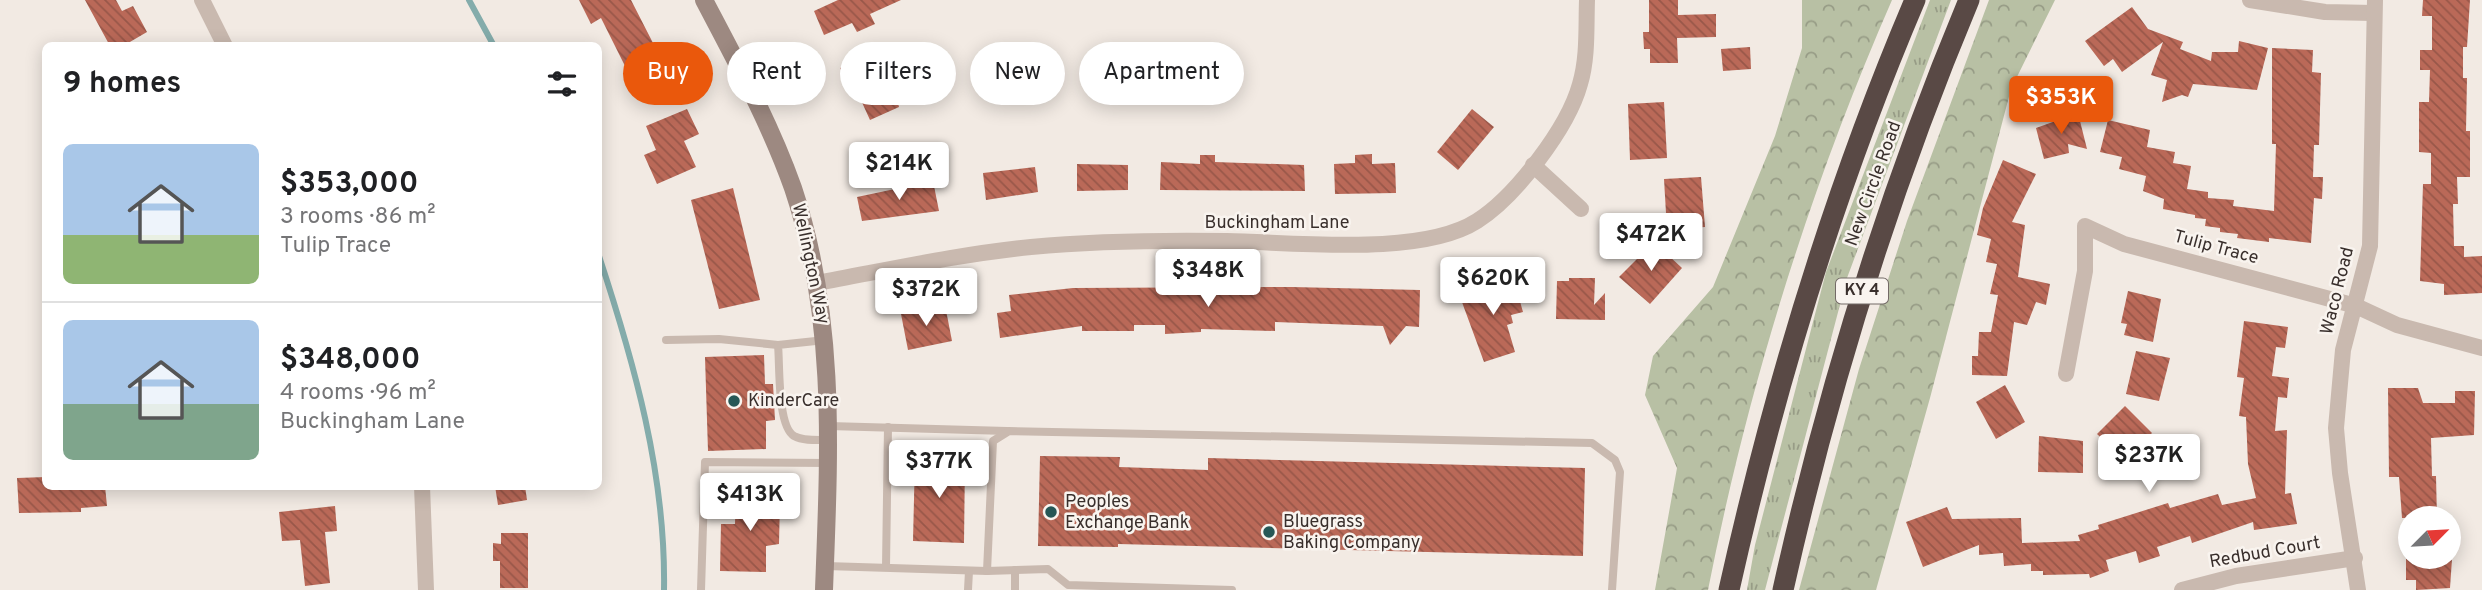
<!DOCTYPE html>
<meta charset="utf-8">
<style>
:root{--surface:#fff;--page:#f6f6f6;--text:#202124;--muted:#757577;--line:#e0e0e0;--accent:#ea580c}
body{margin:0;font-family:Overpass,sans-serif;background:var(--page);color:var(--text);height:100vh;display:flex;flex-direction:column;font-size:26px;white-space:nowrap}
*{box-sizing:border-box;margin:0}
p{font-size:23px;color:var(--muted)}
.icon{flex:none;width:38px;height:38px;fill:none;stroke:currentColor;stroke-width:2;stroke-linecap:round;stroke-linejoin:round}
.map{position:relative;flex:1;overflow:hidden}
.sheet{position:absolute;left:42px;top:42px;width:560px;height:448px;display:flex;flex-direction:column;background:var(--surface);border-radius:10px;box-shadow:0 4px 18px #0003}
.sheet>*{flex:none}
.banner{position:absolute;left:623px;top:42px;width:665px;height:63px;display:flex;gap:14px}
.needle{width:46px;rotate:66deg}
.tools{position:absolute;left:2398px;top:506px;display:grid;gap:14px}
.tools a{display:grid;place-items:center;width:63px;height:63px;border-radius:50%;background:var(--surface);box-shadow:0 4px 18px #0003;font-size:35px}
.price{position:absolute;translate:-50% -60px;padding:0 16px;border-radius:7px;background:#fff;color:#222;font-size:23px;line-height:46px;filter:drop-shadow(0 2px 4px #0008)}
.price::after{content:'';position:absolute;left:50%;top:42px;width:21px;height:16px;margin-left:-10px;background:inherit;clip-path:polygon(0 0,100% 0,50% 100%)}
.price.selected{background:var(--accent);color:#fff}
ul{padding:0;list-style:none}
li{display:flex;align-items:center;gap:21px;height:175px;padding:0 21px}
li+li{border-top:2px solid var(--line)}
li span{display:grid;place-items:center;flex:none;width:196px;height:140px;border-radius:10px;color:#555}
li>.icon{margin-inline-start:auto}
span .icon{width:84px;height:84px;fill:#fffc;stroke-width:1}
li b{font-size:30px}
h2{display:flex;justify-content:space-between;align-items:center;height:84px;padding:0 21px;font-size:30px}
.pill{padding:0 24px;border-radius:32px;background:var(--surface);box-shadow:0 4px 18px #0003;font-size:24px;line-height:63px}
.pill.selected{background:var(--accent);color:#fff}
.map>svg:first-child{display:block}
.grass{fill:url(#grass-tufts)}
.forest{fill:url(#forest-crowns)}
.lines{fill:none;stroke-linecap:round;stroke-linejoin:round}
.stream{stroke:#84acab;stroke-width:6}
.building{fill:url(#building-back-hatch)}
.lane{stroke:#c9b9af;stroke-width:8}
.street{stroke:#c9b9af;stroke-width:16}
.secondary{stroke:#9d8981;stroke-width:18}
.highway{stroke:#594945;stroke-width:21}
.poi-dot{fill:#265756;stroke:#f9f4ef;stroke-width:2.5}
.labels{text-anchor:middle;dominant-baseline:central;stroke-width:5;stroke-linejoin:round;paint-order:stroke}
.shield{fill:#f9f4ef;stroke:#736a66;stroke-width:2}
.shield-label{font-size:16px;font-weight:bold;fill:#392f2c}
.street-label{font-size:18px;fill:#392f2c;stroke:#f9f4ef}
.poi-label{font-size:18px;fill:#392f2c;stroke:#f9f4ef;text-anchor:start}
</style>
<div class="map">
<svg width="2482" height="590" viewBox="0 0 2482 590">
<defs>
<pattern id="grass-tufts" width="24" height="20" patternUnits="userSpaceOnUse" patternTransform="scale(1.75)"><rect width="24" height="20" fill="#b8c0a4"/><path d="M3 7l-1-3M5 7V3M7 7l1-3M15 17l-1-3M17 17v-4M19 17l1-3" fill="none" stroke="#979c86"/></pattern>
<pattern id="forest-crowns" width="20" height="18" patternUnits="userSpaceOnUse" patternTransform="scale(1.75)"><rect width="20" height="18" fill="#b8c0a4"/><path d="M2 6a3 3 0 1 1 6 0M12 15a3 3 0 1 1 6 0" fill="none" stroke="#979c86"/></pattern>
<pattern id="building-back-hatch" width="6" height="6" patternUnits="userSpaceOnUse" patternTransform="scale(1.75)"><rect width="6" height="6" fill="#ba6958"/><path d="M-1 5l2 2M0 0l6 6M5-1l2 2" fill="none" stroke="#985749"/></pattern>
</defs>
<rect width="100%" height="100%" fill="#f2eae3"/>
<path class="grass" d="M1930 0H1951L1847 278 1765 590H1747L1755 545 1826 272Z"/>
<g class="forest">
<path d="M1802 0H1892C1809 190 1748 387 1708 590H1655L1677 468 1645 395 1653 356 1713 287 1775 136 1802 48Z"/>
<path d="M1989 0H2055L2011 89 1930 398 1876 590H1799L1859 369 1907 221Z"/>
</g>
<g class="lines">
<g class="stream">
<path d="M469 0 494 46"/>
<path d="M598 253C634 362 666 474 664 590"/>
</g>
</g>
<g class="building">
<path d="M85 0H116L122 11 133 6 147 32 123 46H110Z"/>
<path d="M579 0H631L653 43 648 46 668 85 642 97 629 87 634 84 601 18 591 24Z"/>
<path d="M838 0H901L870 14 875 24 857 32 852 23 824 35 814 11Z"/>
<path d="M1649 0H1678V15L1716 14V37L1677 38 1678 63H1650V49H1644L1643 32H1649Z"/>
<path d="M2423 0H2470L2467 47H2463V78H2467L2466 131H2470V177H2457L2458 204H2453L2454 246H2464V257L2482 256V293L2444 295V284L2420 281 2423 184H2431V153L2419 152V102H2429L2430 70H2420V50H2432V16H2422Z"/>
<path d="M2132 7 2148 29 2183 42 2180 49 2211 61 2212 52H2238L2239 41 2268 48 2257 90 2193 84 2188 97 2182 95 2162 102 2167 80 2151 75 2163 42 2122 72 2113 59 2104 66 2085 41Z"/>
<path d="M908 47 921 74 900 83 908 99 898 103 899 107 870 120 855 87 850 90 840 68 877 52 881 61Z"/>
<path d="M1750 47 1751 69 1723 71 1721 49Z"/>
<path d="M2272 48 2313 50 2312 72 2321 73 2319 145H2314L2313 177H2323L2322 199 2314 198 2311 243 2269 238V242L2237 238 2238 234 2220 232V228L2205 226 2206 219 2195 218V215L2163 209 2164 199 2143 191 2146 176 2119 169 2122 157 2100 152 2108 120 2150 130 2147 147 2175 152 2173 163 2191 166 2187 189 2208 192V198L2234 200 2233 206 2274 211 2276 144H2272Z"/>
<path d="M1664 102 1667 158 1630 160 1628 104Z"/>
<path d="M687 109 699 134 684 141 696 167 657 184 644 155 656 150 646 126Z"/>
<path d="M1472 109 1494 127 1458 170 1437 152Z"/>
<path d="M2078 113 2087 149 2068 144 2069 153 2044 159 2036 128Z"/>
<path d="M1372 154V164L1395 163 1396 193 1335 194 1334 164 1355 163V155Z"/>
<path d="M1200 155H1215V162L1304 165 1305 191 1160 190 1161 162 1200 164Z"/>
<path d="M2003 160 2036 174 2012 222 2025 225 2018 277 2050 284 2046 305 2036 302 2027 325 2014 322 2007 376 1972 375V356H1978L1979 332H1991L1998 295 1990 294 1997 264 1986 262 1991 239 1977 235 1983 208Z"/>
<path d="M1077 164 1128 165V190L1077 191Z"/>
<path d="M1035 167 1038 192 986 200 983 173Z"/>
<path d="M1701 177 1705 227 1667 230 1664 179Z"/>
<path d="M933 181 939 211 862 221 857 197Z"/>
<path d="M733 188 760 300 719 309 691 200Z"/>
<path d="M1654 242 1682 268 1650 304 1619 277Z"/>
<path d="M1513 277 1523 312 1511 315 1513 323 1507 325 1515 352 1484 362 1459 294Z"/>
<path d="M1569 278H1595L1594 305 1605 293V320L1556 319 1557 281H1569Z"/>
<path d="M1292 287 1420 290 1419 327 1406 326 1390 345 1383 326 1275 322V331L1201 329V332L1165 334V325H1134V331H1082V326L1000 338 997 313 1011 311 1009 295 1073 288Z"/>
<path d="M2128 291 2161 299 2153 342 2124 335 2127 324 2121 323Z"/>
<path d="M945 305 952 341 908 350 901 314Z"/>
<path d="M2244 321 2288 327 2285 348 2276 347 2272 376 2289 378 2287 398 2278 397 2275 431 2287 430 2285 494 2291 493 2297 524 2254 530 2253 522 2192 543 2190 536 2157 547 2160 556 2139 563 2136 551 2106 560 2109 571 2090 578 2089 574 2043 575V571H2031V564L2004 566 2003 553 1979 555V545L1923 567 1906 522 1947 507 1952 519 2021 518 2022 543 2080 541 2078 535 2099 529 2098 525 2168 503 2170 508 2218 494 2222 505 2256 498 2248 464 2246 417 2239 416 2244 378 2237 377Z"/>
<path d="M2136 351 2170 358 2159 401 2126 394Z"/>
<path d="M764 355 765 384H773L775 420 766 421V449L708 451 705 357Z"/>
<path d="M2005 385 2025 422 1996 439 1976 402Z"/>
<path d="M2388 388H2418L2423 403H2455V391H2475L2474 435 2431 438 2432 476H2436L2437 518H2402L2399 477H2389Z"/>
<path d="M2125 406 2152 433 2129 456 2113 443 2110 446 2097 434Z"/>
<path d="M2039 436 2083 441V473L2038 472Z"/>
<path d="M1040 456 1120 457 1119 467 1208 470V458L1585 468 1583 556 1118 544V547L1038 546Z"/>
<path d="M915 457 965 459 964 543 913 541Z"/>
<path d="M46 477V486H105L107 506 81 508V512L19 513 17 478Z"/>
<path d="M495 486H525L527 500 498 505Z"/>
<path d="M736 487H757V499L780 500 779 544 766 546V572L720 571 721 524H735Z"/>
<path d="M335 506 337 531 325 532 330 583 305 586 300 540 282 541 279 512Z"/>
<path d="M501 533H528V588H500V561H493V543L501 544Z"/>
<path d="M2406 559H2452L2450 588 2416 590V580H2406Z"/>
</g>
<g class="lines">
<g class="lane">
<path d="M666 340 719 339 778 345"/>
<path d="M825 340 778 345C780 364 777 426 794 436 803 441 817 440 827 440"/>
<path d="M829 426 1007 431"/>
<path d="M826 566 987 571"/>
<path d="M886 567 888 427"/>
<path d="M1015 570V590"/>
<path d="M701 590 705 462 828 463"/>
<path d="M968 590 969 571"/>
<path d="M1232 590 1068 585 1048 569 987 571 993 441 1009 431 1592 443 1615 460 1620 472 1612 590"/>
</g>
<g class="street">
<path d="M202 0 225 46"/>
<path d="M2250 0 2325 12 2373 13"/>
<path d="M1533 165 1581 209"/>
<path d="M817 283C888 270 960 254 1031 247 1095 241 1162 240 1227 241 1294 242 1421 257 1477 221 1515 197 1568 128 1580 84 1588 57 1586 28 1587 0"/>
<path d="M2066 374 2085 271V226L2124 244 2356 306 2397 325 2482 348"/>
<path d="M422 486 426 590"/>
<path d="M2182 590 2236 576 2355 558"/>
<path d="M2358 590 2340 473 2336 428 2343 350 2370 246 2375 0"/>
</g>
<path class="secondary" d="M704 0C736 61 770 123 793 188 837 319 829 455 824 590"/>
<g class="highway">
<path d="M1729 590C1774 389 1834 190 1915 0"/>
<path d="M1783 590C1828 388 1889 191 1969 0"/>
</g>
</g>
<g class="poi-dot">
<circle cx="734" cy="401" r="7"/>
<circle cx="1051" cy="512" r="7"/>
<circle cx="1269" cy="532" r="7"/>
</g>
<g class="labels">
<rect class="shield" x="1836" y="278.5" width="52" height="25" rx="5"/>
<g class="shield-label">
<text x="1862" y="291">KY 4</text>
</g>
<g class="street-label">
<text transform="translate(1874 184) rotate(-70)">New Circle Road</text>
<text x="1277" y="223">Buckingham Lane</text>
<text transform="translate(2216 248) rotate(15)">Tulip Trace</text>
<text transform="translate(810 264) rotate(78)">Wellington Way</text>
<text transform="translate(2338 291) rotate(-76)">Waco Road</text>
<text transform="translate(2265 553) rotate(-10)">Redbud Court</text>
</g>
<g class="poi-label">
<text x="748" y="401">KinderCare</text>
<text x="1065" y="502">Peoples<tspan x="1065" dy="21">Exchange Bank</tspan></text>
<text x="1283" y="522">Bluegrass<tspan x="1283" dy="21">Baking Company</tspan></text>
</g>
</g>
</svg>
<div class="tools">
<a><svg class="needle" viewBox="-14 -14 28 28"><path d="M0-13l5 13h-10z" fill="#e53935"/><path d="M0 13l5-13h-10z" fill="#757577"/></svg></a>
</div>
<b class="price selected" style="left:2061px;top:136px">$353K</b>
<b class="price" style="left:899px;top:202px">$214K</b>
<b class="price" style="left:1651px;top:273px">$472K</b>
<b class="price" style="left:1208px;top:309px">$348K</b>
<b class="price" style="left:1493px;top:317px">$620K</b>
<b class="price" style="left:926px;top:328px">$372K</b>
<b class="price" style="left:2149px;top:494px">$237K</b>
<b class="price" style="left:939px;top:500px">$377K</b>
<b class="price" style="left:750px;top:533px">$413K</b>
<div class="banner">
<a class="pill selected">Buy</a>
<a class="pill">Rent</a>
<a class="pill">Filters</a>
<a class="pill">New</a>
<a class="pill">Apartment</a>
</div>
<section class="sheet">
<h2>9 homes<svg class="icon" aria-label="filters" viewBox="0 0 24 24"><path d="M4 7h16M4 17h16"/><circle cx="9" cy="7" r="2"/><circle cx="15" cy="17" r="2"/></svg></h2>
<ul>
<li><span style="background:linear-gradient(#a9c7e8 65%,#8fb573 0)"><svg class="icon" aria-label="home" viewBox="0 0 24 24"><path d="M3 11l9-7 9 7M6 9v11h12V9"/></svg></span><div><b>$353,000</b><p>3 rooms · 86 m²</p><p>Tulip Trace</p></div></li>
<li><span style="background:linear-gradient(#a9c7e8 60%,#7fa58c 0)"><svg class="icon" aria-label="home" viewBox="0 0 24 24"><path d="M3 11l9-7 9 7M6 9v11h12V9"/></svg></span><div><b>$348,000</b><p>4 rooms · 96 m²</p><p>Buckingham Lane</p></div></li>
</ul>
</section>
</div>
